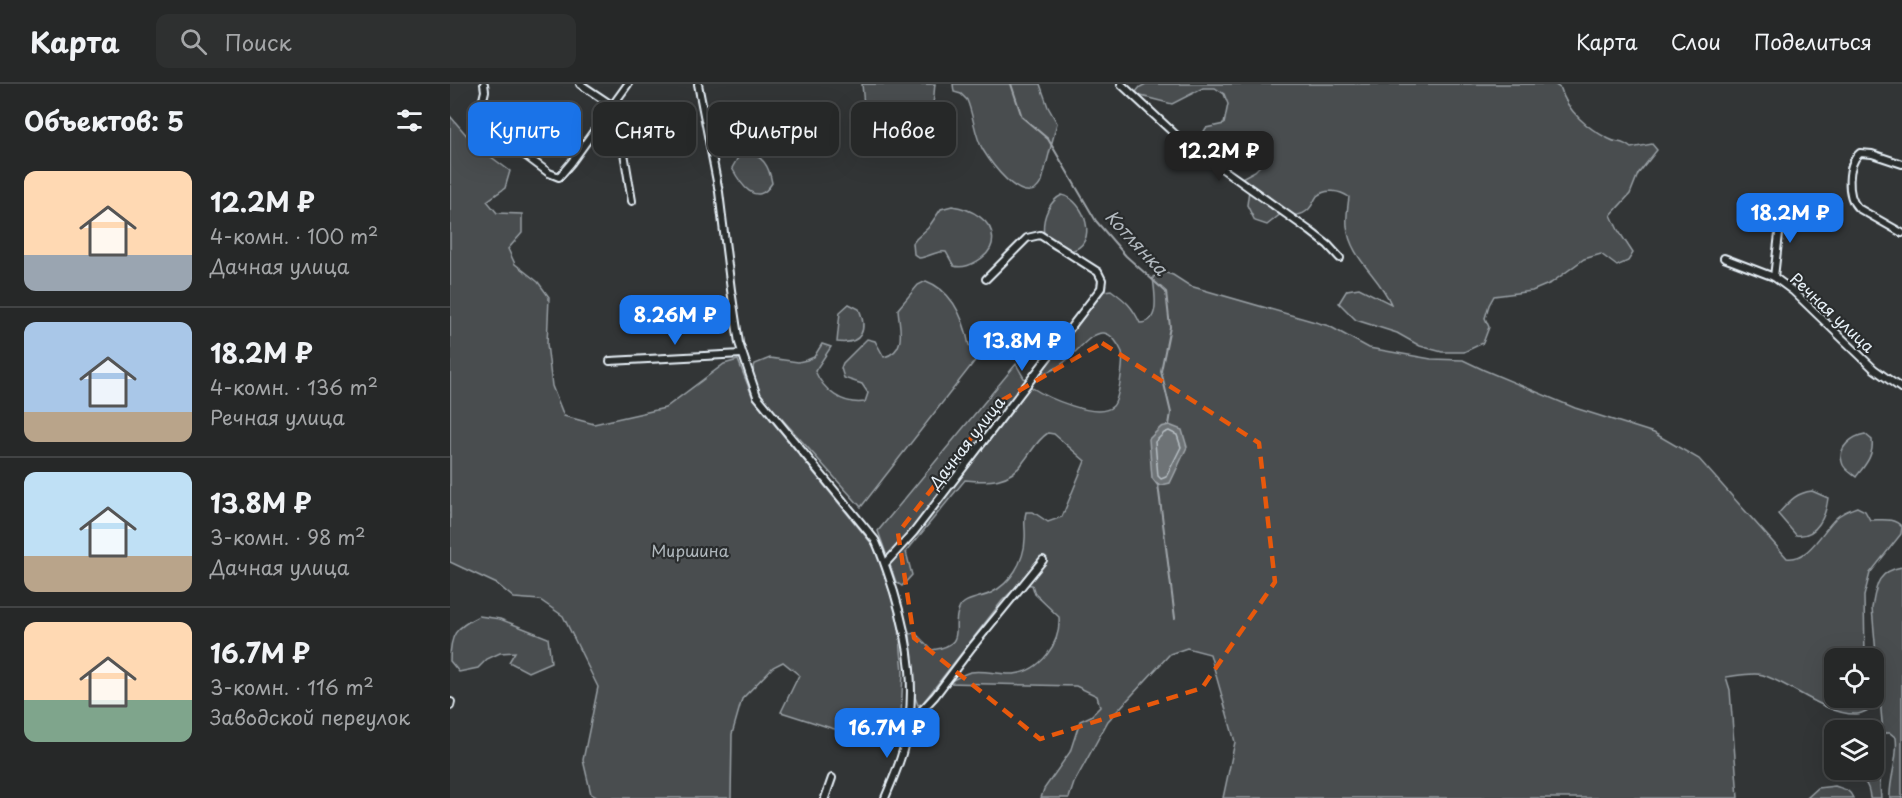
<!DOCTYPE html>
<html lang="ru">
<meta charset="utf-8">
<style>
:root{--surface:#262828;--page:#2e3030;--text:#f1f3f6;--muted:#a4a6a8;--line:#424445;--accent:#1a73e8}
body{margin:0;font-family:"Playpen Sans",sans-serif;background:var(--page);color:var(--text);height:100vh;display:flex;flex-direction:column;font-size:22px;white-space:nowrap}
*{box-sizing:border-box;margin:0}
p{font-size:20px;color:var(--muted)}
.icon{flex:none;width:33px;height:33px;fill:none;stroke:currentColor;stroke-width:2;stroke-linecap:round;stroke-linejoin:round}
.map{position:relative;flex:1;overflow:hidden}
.panel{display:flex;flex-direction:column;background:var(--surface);width:450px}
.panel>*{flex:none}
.guide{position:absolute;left:18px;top:18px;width:570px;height:54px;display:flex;gap:12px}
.tools{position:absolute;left:1374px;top:564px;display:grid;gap:12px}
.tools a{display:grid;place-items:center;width:60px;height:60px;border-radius:12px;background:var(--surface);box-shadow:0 6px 24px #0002,0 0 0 2px var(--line);font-size:30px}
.price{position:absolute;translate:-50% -51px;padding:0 14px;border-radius:12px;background:var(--accent);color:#fff;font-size:20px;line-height:39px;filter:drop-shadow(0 2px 3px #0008)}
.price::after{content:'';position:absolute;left:50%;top:36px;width:18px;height:14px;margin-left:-9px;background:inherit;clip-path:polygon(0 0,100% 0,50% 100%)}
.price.current{background:#222;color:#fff}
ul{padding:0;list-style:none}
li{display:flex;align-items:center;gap:18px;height:150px;padding:0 24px}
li+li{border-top:2px solid var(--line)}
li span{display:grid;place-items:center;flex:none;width:168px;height:120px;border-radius:12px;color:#555}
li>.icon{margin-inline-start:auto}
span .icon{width:72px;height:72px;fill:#fffc;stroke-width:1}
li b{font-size:26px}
h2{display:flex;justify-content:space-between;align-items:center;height:72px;padding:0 24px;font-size:26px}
.chip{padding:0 21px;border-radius:12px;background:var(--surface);box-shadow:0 6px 24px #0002,0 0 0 2px var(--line);font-size:21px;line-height:54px}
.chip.current{background:var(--accent);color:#fff}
header{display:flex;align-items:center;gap:36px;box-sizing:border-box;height:84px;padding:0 30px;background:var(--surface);border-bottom:2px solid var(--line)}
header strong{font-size:28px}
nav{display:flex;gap:33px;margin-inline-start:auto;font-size:21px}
.search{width:420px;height:54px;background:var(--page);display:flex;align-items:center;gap:15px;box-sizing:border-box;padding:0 21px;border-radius:12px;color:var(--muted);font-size:22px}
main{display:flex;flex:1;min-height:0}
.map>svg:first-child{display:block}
.green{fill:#494d4f;stroke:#989fa4;stroke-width:1.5}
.water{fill:#6e7376;stroke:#9fa5aa;stroke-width:1.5}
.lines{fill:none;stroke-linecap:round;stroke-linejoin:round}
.shore{stroke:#b7bfc4;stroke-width:1.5}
.stream{stroke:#9fa5aa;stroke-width:2}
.minor-casing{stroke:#e8f1f8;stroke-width:10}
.minor{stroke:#2a2d2e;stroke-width:6}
.marked{fill:none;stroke:#e8590c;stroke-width:4.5;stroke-dasharray:12 8;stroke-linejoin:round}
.labels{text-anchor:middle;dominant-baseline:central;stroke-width:4.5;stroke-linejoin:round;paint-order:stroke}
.street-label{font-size:16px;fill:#e8f1f8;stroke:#2a2d2e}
.park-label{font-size:16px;fill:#b0b8bd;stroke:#2a2d2e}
.water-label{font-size:18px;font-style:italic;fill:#b1b8be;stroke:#2a2d2e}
</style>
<header>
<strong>Карта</strong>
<div class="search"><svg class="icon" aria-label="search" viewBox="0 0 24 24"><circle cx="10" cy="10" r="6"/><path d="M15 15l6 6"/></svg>Поиск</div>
<nav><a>Карта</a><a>Слои</a><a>Поделиться</a></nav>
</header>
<main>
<section class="panel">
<h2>Объектов: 5<svg class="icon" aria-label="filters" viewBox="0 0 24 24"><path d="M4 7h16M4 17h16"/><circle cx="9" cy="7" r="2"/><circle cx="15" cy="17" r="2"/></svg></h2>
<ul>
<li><span style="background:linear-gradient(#ffd9b3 70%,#9aa5b1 0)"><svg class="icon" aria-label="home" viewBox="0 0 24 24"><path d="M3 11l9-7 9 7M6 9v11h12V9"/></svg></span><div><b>12.2M ₽</b><p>4-комн. · 100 m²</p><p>Дачная улица</p></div></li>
<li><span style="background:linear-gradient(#a9c7e8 75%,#b9a48a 0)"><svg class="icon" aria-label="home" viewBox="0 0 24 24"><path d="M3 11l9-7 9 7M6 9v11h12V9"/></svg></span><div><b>18.2M ₽</b><p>4-комн. · 136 m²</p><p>Речная улица</p></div></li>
<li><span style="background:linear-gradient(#bfe0f5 70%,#b9a48a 0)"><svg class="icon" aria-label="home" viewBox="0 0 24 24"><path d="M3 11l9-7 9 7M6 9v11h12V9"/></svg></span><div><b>13.8M ₽</b><p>3-комн. · 98 m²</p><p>Дачная улица</p></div></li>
<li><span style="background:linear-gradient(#ffd9b3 65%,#7fa58c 0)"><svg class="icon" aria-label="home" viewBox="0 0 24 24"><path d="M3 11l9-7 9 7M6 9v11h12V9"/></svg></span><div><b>16.7M ₽</b><p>3-комн. · 116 m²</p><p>Заводской переулок</p></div></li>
</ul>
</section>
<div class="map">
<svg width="1452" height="714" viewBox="0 0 1452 714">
<rect width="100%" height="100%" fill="#323536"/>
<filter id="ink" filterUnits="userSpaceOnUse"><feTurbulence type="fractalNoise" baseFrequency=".0167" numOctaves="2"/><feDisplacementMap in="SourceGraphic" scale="12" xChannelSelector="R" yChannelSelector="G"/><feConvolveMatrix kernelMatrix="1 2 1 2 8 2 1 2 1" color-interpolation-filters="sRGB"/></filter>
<g filter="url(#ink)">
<g class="green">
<path d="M412 0H485C484 8 483 28 481 33 474 48 457 62 440 59 435 58 431 54 427 52V41L414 21Z"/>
<path d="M503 0H590L598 23 607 39 592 97C590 100 589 103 586 105 568 117 541 79 533 66 524 51 524 32 517 16L511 10 504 8Z"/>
<path d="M696 0H1104L1111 5C1117 27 1138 45 1159 55 1168 60 1171 56 1181 64L1202 60 1207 66 1188 90 1180 110 1161 131 1168 146 1183 169 1178 177 1167 182 1151 170 1134 175 1101 199 1082 207 1044 212 1039 221 1035 234 1039 243 1033 259 1014 268H992L970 262 947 249 906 236 889 219 897 206 909 204 941 220C930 193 899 173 897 142 896 132 898 122 899 113 890 107 876 104 867 112 864 116 863 121 859 125 851 133 842 132 832 129L817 141 805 137 797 121 799 106 788 96 805 87 816 76 810 66C787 73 767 86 745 68L746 61 756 44 774 40 778 20 774 10 765 4H753L722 20 691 12 686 8 690 3Z"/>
<path d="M0 32 25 61 60 87 55 104 37 117 47 129 72 130V149L58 165 65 180 88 198 99 213 97 260 102 302 114 332 144 340 215 324 274 280 288 276 303 314 426 465 448 533 453 588 450 656 443 660 381 644 331 628 349 591 333 578 323 583 292 615 282 650 281 714H148L141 710 133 676 148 603 113 532 90 516 64 514 47 500 0 478Z"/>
<path d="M295 68C313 71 319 82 322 99 306 125 290 99 282 84L290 70Z"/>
<path d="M612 111C635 116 650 161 620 167 584 174 588 122 612 111Z"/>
<path d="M502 122C519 124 547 137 542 160 539 173 517 186 504 182L496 168C487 166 479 173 469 174L464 170 463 159 466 155 478 144 491 125Z"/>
<path d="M713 188 723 191 740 202 879 242 919 264 981 275 1013 276 1034 286 1125 324 1204 349 1249 375 1337 474C1359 477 1372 447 1386 434 1392 428 1399 426 1407 423L1415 427 1420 436C1432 436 1444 433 1452 443L1451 450 1420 489 1414 512 1415 574H1384V614H1415L1420 619V625C1416 627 1411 630 1407 630 1378 632 1341 600 1313 591 1303 588 1286 592 1276 593L1280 606 1288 714H773L785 658 760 570 737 564 720 570 658 637 624 699 619 714H591L594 705 620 668 630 637 641 632 650 623 647 612 626 602 496 599C506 596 511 590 521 588 535 586 550 591 564 590 591 587 611 559 609 533L585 510 582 501C568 499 562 507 552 517L472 620 468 621 465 613 460 550 465 549 482 566C519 560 500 544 509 525 513 514 532 514 541 509 551 504 560 495 565 487 571 478 575 465 575 455 576 445 573 438 576 428H583L598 438 612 433 635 377 604 350 598 349C587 356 582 367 574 377 560 399 538 398 515 396L456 468 462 491 452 502 446 498 428 447 566 280C570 287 575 298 581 303 596 313 648 337 663 322 669 316 674 276 672 268 669 261 662 250 654 249 635 247 617 289 590 289L654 207 661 206C676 217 682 222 690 239 712 239 704 207 703 193Z"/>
<path d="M476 197C503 207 514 235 519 261L531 269 411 423 306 306C303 297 301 289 305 280L320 274 348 278 357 276 364 273 372 260 381 263 365 287C374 307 392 321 415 318L418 309 412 300 394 294 391 284 393 279 417 255 425 257 434 273C458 267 449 242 448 225L468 201Z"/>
<path d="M399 220 409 225C418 246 412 261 387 258L390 228Z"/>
<path d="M1415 350 1422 356C1424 372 1415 381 1406 393 1401 389 1393 385 1392 378 1387 363 1403 352 1415 350Z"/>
<path d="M1362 407 1378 414C1376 431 1367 454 1346 451L1328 430C1339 418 1345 409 1362 407Z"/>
<path d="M1452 483V714H1440C1439 694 1449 674 1446 654L1440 649H1433L1422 524C1426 502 1427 487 1452 483Z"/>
<path d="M29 532 50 535 98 554 101 578 78 588 59 578 65 568 50 569 37 575 28 584 9 588 0 577C0 550 5 544 29 532Z"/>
<path d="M1424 683 1429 689 1431 714H1420C1418 689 1405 697 1389 686H1424Z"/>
<path d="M1385 702C1393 705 1400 705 1403 714H1357L1368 704Z"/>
</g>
<path class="water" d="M719 341 732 346 737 363 720 399 708 402 702 394 699 355 711 343Z"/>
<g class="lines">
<path class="shore" d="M719 347 727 351 731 363 716 393 711 395 708 392 705 358 714 349Z"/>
<g class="stream">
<path d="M561 0 572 33 598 55 646 137 676 172 716 208 720 243 711 287 721 329 719 341"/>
<path d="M708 400 725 534"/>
</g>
<g class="minor-casing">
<g id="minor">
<path d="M34 0 35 7 28 36 99 89 109 93 121 79 178 0"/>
<path d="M130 0 163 22 167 27 182 117"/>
<path d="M248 0 269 108 281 206 289 259 307 312 425 456C433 473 438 490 444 508 459 558 468 610 454 662 450 680 442 697 435 714"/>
<path d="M671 0 729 54 860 147 878 161 890 174"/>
<path d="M1452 80 1422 70 1410 69C1397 80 1396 112 1408 124L1452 149"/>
<path d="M1274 174 1324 193 1343 207 1424 285 1452 305"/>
<path d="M1324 193 1332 124"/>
<path d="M160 277 292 270"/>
<path d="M435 480 464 448 651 204 652 196 648 188 590 151 577 154 536 195"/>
<path d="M0 622 1 618"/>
<path d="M458 641 485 612 522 563 593 476"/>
<path d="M375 714 382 694"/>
</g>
</g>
<use href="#minor" class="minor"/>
</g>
</g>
<path class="marked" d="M652 259 809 359 825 498 752 604 590 655 464 554 448 449 549 318Z"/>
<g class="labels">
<g class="street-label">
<text transform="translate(1383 228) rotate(43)">Речная улица</text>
<text transform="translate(516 358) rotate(-52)">Дачная улица</text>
</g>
<g class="park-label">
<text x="240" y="466">Миршина</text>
</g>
<g class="water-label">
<text transform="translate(687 158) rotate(47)">Котлянка</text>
</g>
</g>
</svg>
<div class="tools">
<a><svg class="icon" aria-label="locate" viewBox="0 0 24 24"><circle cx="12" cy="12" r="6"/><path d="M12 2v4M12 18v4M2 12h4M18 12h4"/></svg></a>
<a><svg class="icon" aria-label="layers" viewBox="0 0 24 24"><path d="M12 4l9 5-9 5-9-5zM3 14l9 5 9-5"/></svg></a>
</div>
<b class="price current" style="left:769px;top:98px">12.2M ₽</b>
<b class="price" style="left:1340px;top:160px">18.2M ₽</b>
<b class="price" style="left:225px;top:262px">8.26M ₽</b>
<b class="price" style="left:572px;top:288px">13.8M ₽</b>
<b class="price" style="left:437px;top:675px">16.7M ₽</b>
<div class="guide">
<a class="chip current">Купить</a>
<a class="chip">Снять</a>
<a class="chip">Фильтры</a>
<a class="chip">Новое</a>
</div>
</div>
</main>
